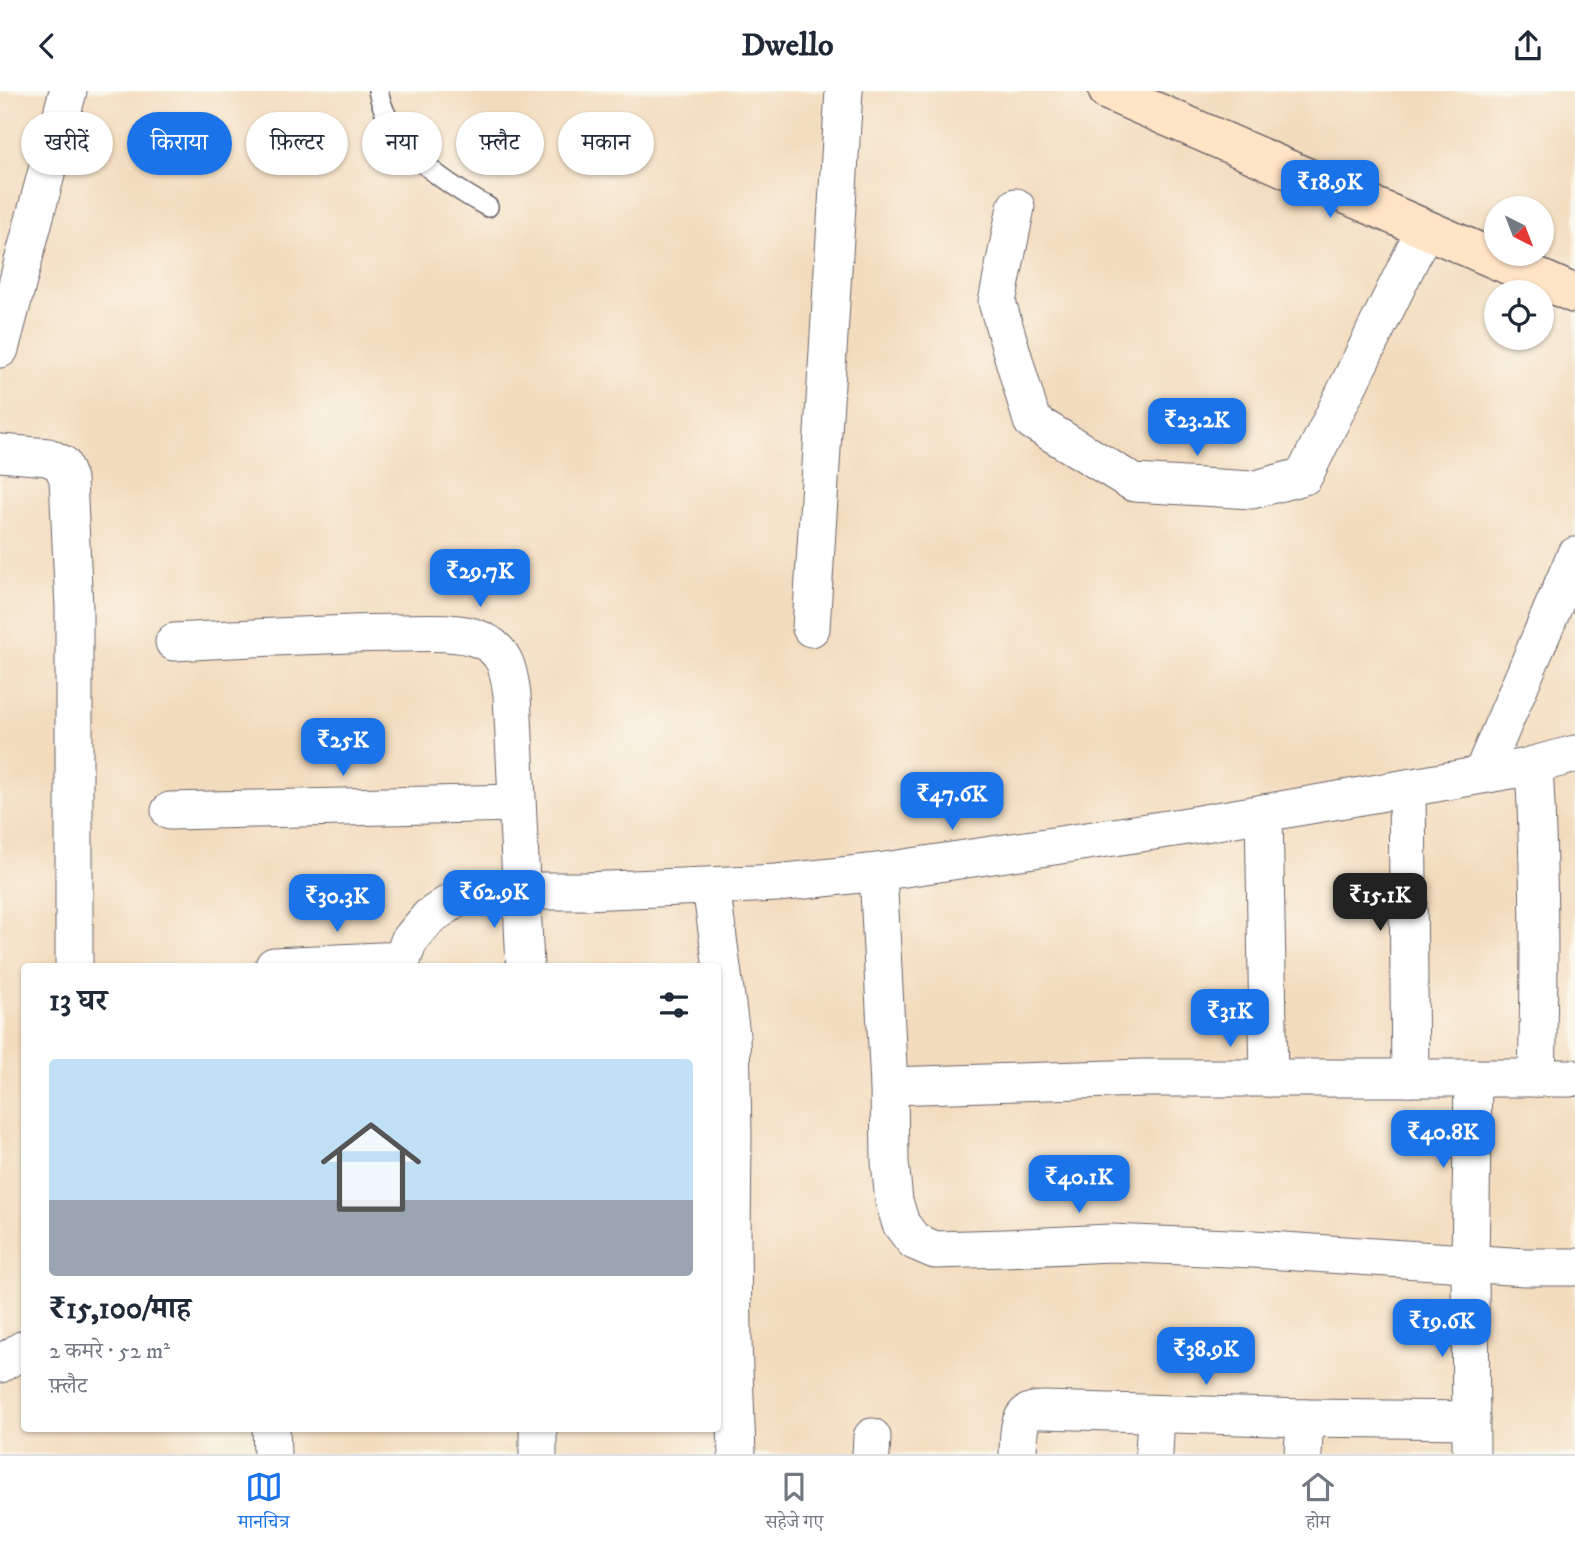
<!DOCTYPE html>
<html lang="hi">
<meta charset="utf-8">
<style>
:root{--surface:#fff;--page:#f2f2f3;--text:#1f2937;--muted:#747a83;--line:#e0e1e3;--accent:#1a73e8}
body{margin:0;font-family:"IM FELL DW Pica","Noto Serif Devanagari",serif;background:var(--page);color:var(--text);height:100vh;display:flex;flex-direction:column;font-size:26px;white-space:nowrap}
*{box-sizing:border-box;margin:0}
p{font-size:23px;color:var(--muted)}
.icon{flex:none;width:38px;height:38px;fill:none;stroke:currentColor;stroke-width:2;stroke-linecap:round;stroke-linejoin:round}
.map{position:relative;flex:1;overflow:hidden}
.details{position:absolute;left:21px;top:872px;width:700px;height:469px;display:flex;flex-direction:column;background:var(--surface);border-radius:7px;box-shadow:0 2px 5px #0004}
.details>*{flex:none}
.top-card{position:absolute;left:21px;top:21px;width:700px;height:63px;display:flex;gap:14px}
.needle{width:46px;rotate:138deg}
.buttons{position:absolute;left:1484px;top:105px;display:grid;gap:14px}
.buttons a{display:grid;place-items:center;width:70px;height:70px;border-radius:50%;background:var(--surface);box-shadow:0 2px 5px #0004;font-size:35px}
.price{position:absolute;translate:-50% -60px;padding:0 16px;border-radius:14px;background:var(--accent);color:#fff;font-size:23px;line-height:46px;filter:drop-shadow(0 2px 4px #0008)}
.price::after{content:'';position:absolute;left:50%;top:42px;width:21px;height:16px;margin-left:-10px;background:inherit;clip-path:polygon(0 0,100% 0,50% 100%)}
.price.on{background:#222;color:#fff}
ul{padding:0;list-style:none}
li{display:grid;align-content:center;gap:14px;height:371px;padding:0 28px}
li span{display:grid;place-items:center;height:217px;border-radius:7px;color:#555}
li>.icon{margin-inline-start:auto}
span .icon{width:126px;height:126px;fill:#fffc;stroke-width:1}
li b{font-size:30px}
h2{display:flex;justify-content:space-between;align-items:center;height:84px;padding:0 28px;font-size:30px}
.pill{padding:0 24px;border-radius:32px;background:var(--surface);box-shadow:0 2px 5px #0004;font-size:24px;line-height:63px}
.pill.on{background:var(--accent);color:#fff}
header{display:flex;justify-content:space-between;align-items:center;height:91px;padding:0 28px;background:var(--surface);font-size:32px;font-weight:700}
.tabs{display:flex;justify-content:space-around;align-items:center;height:98px;border-top:2px solid var(--line);background:var(--surface);font-size:19px;color:var(--muted)}
.tabs a{display:grid;justify-items:center;gap:4px}
.tabs .on{color:var(--accent)}
.map>svg:first-child{display:block}
.lines{fill:none;stroke-linecap:round;stroke-linejoin:round}
.lane-casing{stroke:#6b6368;stroke-width:22}
.street-casing{stroke:#6b6368;stroke-width:39}
.secondary-casing{stroke:#6b6368;stroke-width:41}
.lane{stroke:#fff;stroke-width:19}
.street{stroke:#fff;stroke-width:37}
.secondary{stroke:#ffe4c6;stroke-width:38}
</style>
<header><svg class="icon" aria-label="back" viewBox="0 0 24 24"><path d="M15 5l-7 7 7 7"/></svg>Dwello<svg class="icon" aria-label="share" viewBox="0 0 24 24"><path d="M12 15V3M7 8l5-5 5 5M5 13v7h14v-7"/></svg></header>
<div class="map">
<svg width="1575" height="1363" viewBox="0 0 1575 1363">
<rect width="100%" height="100%" fill="#fbf7ec"/>
<filter id="ink" filterUnits="userSpaceOnUse"><feTurbulence type="fractalNoise" baseFrequency=".0143" numOctaves="2"/><feDisplacementMap in="SourceGraphic" scale="14" xChannelSelector="R" yChannelSelector="G"/><feConvolveMatrix kernelMatrix="1 2 1 2 8 2 1 2 1" color-interpolation-filters="sRGB"/></filter>
<filter id="wash" filterUnits="userSpaceOnUse"><feTurbulence type="fractalNoise" baseFrequency=".00686" numOctaves="4" result="noise"/><feDisplacementMap in="SourceGraphic" scale="28" xChannelSelector="R" yChannelSelector="G"/><feGaussianBlur stdDeviation="1.57" result="paint"/><feColorMatrix in="noise" values="0 0 0 0 0 0 0 0 0 0 0 0 0 0 0 0 0 1.4 0 .05"/><feComposite in="paint" operator="in"/></filter>
<g filter="url(#wash)">
<rect width="100%" height="100%" fill="#f3dcbd"/>
</g>
<g filter="url(#ink)">
<g class="lines">
<g class="lane-casing">
<path id="lane" d="M378 0C390 55 442 91 488 116"/>
</g>
<g class="street-casing">
<g id="street">
<path d="M1016 116 997 211 1032 330 1134 392 1252 399 1304 385 1425 138"/>
<path d="M0 258 68 0"/>
<path d="M0 362 48 366 62 373 68 388 74 517V875"/>
<path d="M811 537 844 0"/>
<path d="M174 551C249 547 324 543 399 542 422 542 458 539 479 548 505 558 509 579 512 604L525 875"/>
<path d="M1534 674C1540 778 1540 883 1537 987"/>
<path d="M1482 683 1575 465"/>
<path d="M1407 697 1410 987"/>
<path d="M170 720 517 712"/>
<path d="M1264 722 1269 987"/>
<path d="M878 781 889 995 890 1071 894 1110 901 1133 914 1150 935 1159 1005 1157 1110 1152 1253 1158 1525 1176H1575"/>
<path d="M711 795 731 944 733 1043 732 1144 733 1250 737 1363"/>
<path d="M274 875 402 869"/>
<path d="M400 875 409 850 429 826 459 806 486 800H584L777 792 878 781 1181 736 1264 722 1522 677 1575 663"/>
<path d="M889 995 1144 987H1571"/>
<path d="M0 1273 24 1258"/>
<path d="M271 1337 272 1363"/>
<path d="M538 1363V1337"/>
<path d="M871 1363 872 1346"/>
<path d="M1018 1363C1019 1349 1016 1326 1032 1320 1033 1319 1044 1319 1044 1319L1305 1327 1471 1329"/>
<path d="M1154 1363 1156 1323"/>
<path d="M1303 1363 1305 1327"/>
<path d="M1471 1363 1470 1172 1473 987"/>
</g>
</g>
<g class="secondary-casing">
<path id="secondary" d="M1108 0 1575 203"/>
</g>
<use href="#lane" class="lane"/>
<use href="#street" class="street"/>
<use href="#secondary" class="secondary"/>
</g>
</g>
</svg>
<div class="buttons">
<a><svg class="needle" viewBox="-14 -14 28 28"><path d="M0-13l5 13h-10z" fill="#e53935"/><path d="M0 13l5-13h-10z" fill="#747a83"/></svg></a>
<a><svg class="icon" aria-label="locate" viewBox="0 0 24 24"><circle cx="12" cy="12" r="6"/><path d="M12 2v4M12 18v4M2 12h4M18 12h4"/></svg></a>
</div>
<b class="price" style="left:1330px;top:129px">₹18.9K</b>
<b class="price" style="left:1197px;top:367px">₹23.2K</b>
<b class="price" style="left:480px;top:518px">₹29.7K</b>
<b class="price" style="left:343px;top:687px">₹25K</b>
<b class="price" style="left:952px;top:741px">₹47.6K</b>
<b class="price" style="left:494px;top:839px">₹62.9K</b>
<b class="price on" style="left:1380px;top:842px">₹15.1K</b>
<b class="price" style="left:337px;top:843px">₹30.3K</b>
<b class="price" style="left:1230px;top:958px">₹31K</b>
<b class="price" style="left:1443px;top:1079px">₹40.8K</b>
<b class="price" style="left:1079px;top:1124px">₹40.1K</b>
<b class="price" style="left:1442px;top:1268px">₹19.6K</b>
<b class="price" style="left:1206px;top:1296px">₹38.9K</b>
<div class="top-card">
<a class="pill">खरीदें</a>
<a class="pill on">किराया</a>
<a class="pill">फ़िल्टर</a>
<a class="pill">नया</a>
<a class="pill">फ़्लैट</a>
<a class="pill">मकान</a>
</div>
<section class="details">
<h2>13 घर<svg class="icon" aria-label="filters" viewBox="0 0 24 24"><path d="M4 7h16M4 17h16"/><circle cx="9" cy="7" r="2"/><circle cx="15" cy="17" r="2"/></svg></h2>
<ul>
<li><span style="background:linear-gradient(#bfe0f5 65%,#9aa5b1 0)"><svg class="icon" aria-label="home" viewBox="0 0 24 24"><path d="M3 11l9-7 9 7M6 9v11h12V9"/></svg></span><div><b>₹15,100/माह</b><p>2 कमरे · 52 m²</p><p>फ़्लैट</p></div></li>
</ul>
</section>
</div>
<nav class="tabs">
<a class="on"><svg class="icon" aria-label="map" viewBox="0 0 24 24"><path d="M3 6l6-2 6 2 6-2v14l-6 2-6-2-6 2zM9 4v14M15 6v14"/></svg>मानचित्र</a>
<a><svg class="icon" aria-label="saved" viewBox="0 0 24 24"><path d="M7 4h10v16l-5-4-5 4z"/></svg>सहेजे गए</a>
<a><svg class="icon" aria-label="home" viewBox="0 0 24 24"><path d="M3 11l9-7 9 7M6 9v11h12V9"/></svg>होम</a>
</nav>
